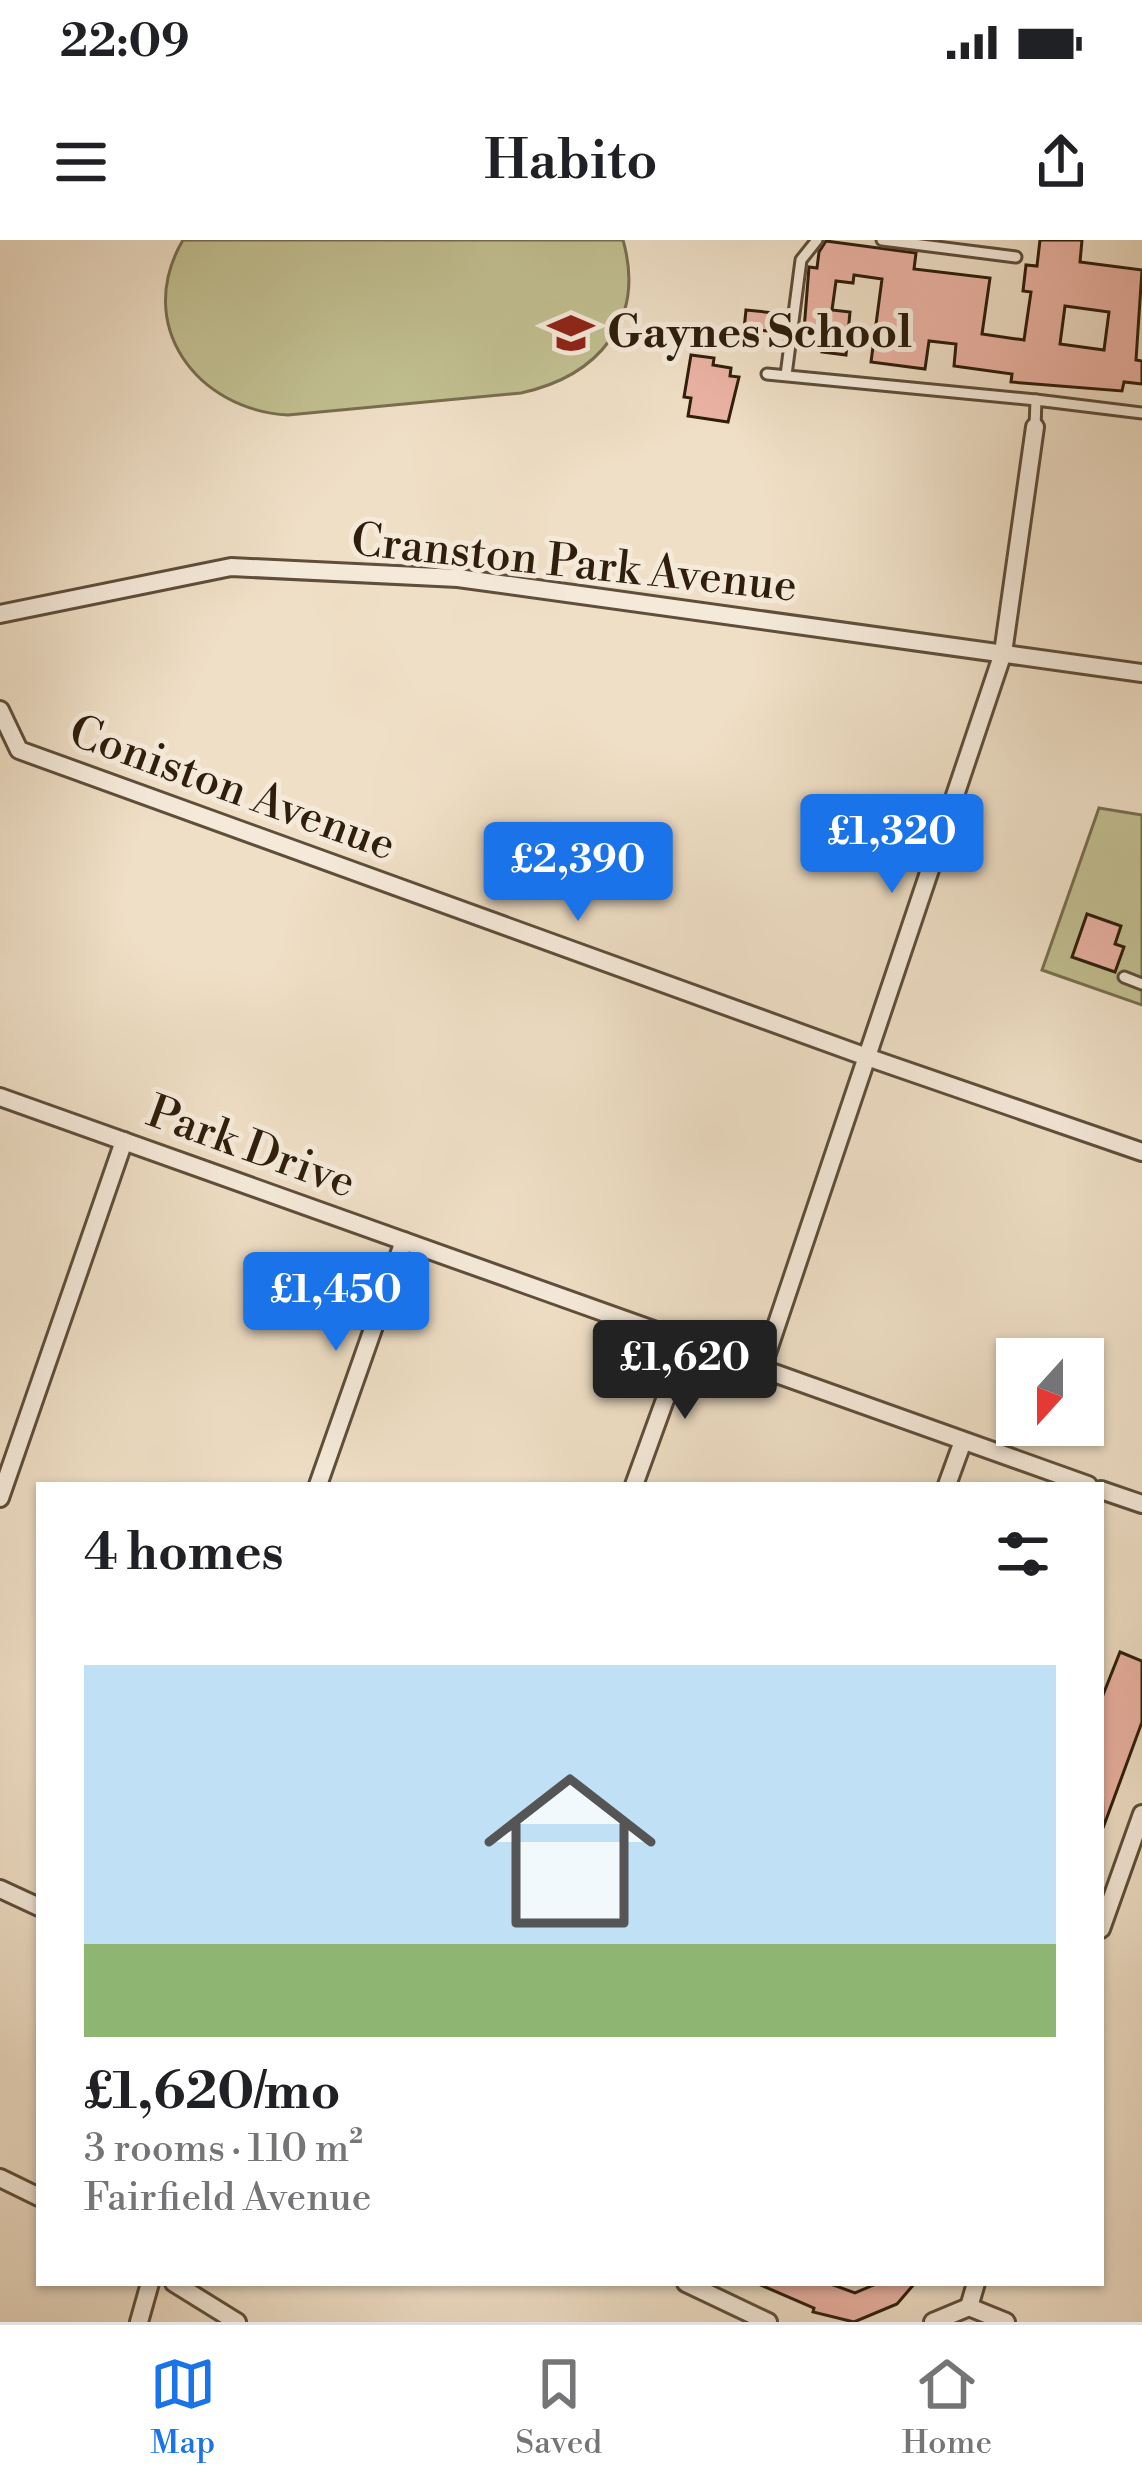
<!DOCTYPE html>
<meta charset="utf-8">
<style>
:root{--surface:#fff;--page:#f6f6f6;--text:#202124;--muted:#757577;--line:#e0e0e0;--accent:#1a73e8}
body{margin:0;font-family:"Libre Bodoni",serif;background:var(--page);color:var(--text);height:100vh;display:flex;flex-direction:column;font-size:45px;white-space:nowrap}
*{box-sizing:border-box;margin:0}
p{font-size:39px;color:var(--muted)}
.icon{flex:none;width:66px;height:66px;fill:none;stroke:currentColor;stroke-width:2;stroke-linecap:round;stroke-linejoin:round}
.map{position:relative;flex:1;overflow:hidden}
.details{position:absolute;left:36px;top:1242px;width:1068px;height:804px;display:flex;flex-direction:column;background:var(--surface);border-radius:0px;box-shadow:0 3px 9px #0004}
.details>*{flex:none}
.needle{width:78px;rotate:201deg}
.fabs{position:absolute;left:996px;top:1098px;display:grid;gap:24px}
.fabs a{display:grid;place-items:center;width:108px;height:108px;border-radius:0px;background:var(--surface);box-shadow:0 3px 9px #0004;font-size:60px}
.price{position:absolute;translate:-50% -102px;padding:0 27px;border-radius:12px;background:var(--accent);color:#fff;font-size:39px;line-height:78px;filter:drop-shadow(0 3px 6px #0008)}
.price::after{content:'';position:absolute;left:50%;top:72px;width:36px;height:27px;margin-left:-18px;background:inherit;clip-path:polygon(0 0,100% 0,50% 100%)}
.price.selected{background:#222;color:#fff}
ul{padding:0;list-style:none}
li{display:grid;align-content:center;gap:24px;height:636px;padding:0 48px}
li+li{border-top:3px solid var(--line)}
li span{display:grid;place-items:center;height:372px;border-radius:0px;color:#555}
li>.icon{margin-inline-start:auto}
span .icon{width:216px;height:216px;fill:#fffc;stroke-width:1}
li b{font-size:51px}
h2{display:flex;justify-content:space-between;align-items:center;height:144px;padding:0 48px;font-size:51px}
.status{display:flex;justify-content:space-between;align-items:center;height:84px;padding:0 60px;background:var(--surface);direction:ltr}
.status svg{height:33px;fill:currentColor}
header{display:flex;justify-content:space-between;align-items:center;height:156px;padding:0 48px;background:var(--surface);font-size:54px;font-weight:600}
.dock{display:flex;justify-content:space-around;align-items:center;height:168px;border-top:3px solid var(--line);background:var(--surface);font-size:33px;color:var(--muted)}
.dock a{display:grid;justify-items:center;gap:6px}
.dock .selected{color:var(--accent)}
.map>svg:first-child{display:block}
.green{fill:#c1bf90;stroke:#786e4e;stroke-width:3}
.building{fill:#ebb3a4;stroke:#2e1e0b;stroke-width:3;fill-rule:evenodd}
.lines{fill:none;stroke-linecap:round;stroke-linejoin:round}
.lane-casing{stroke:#5e4e3a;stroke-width:15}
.street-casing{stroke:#5e4e3a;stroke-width:22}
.lane{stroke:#f5eada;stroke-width:9}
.street{stroke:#f5eada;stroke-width:16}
.labels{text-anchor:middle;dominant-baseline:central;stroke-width:10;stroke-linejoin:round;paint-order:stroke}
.poi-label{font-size:45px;font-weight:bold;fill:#2e1e0b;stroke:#f5eada;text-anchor:start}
.street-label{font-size:45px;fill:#2e1e0b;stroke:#f5eada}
</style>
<div class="status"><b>22:09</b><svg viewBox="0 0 49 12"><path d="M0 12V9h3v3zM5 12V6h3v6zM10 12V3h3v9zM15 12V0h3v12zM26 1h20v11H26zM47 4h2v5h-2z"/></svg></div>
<header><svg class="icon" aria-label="menu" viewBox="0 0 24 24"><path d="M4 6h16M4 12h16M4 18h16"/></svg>Habito<svg class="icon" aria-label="share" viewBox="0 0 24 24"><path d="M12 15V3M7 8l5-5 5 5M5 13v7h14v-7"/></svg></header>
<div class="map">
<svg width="1142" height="2082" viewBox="0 0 1142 2082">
<rect width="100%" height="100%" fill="#efdfc6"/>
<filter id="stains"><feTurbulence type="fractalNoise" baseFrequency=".00167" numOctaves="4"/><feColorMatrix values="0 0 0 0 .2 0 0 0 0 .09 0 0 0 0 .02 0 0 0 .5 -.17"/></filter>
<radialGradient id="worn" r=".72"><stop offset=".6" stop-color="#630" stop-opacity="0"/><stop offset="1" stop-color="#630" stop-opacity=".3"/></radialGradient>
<g class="green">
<path d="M183 0H623C646 81 598 136 521 153L288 175C197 170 133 85 183 0Z"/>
<path d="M1099 568 1142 575V765L1042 730Z"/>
</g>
<g class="building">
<path d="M1040 0H1082L1080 22 1142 30 1136 120 1142 121V144L1124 142 1122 151 1011 142 1012 134 954 126 956 104 929 101 925 129 871 122 882 39 854 35 853 43 836 41 832 70 850 72 846 115 822 112 823 105 803 103 809 27 817 28 819 12 826 1 916 13 914 29 990 38 982 94 1024 100 1031 52 1023 51 1026 25 1037 26ZM1065 66 1109 72 1104 110 1060 104Z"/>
<path d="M746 70 785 74 783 92 744 89Z"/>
<path d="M691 115 714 118 713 125 731 128 730 136 739 137 728 182 688 176 691 158 684 157Z"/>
<path d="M1087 674 1121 686 1115 704 1124 707 1115 732 1072 717Z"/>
<path d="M1120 1412 1142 1421V1482L1103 1588 1101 1460Z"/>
<path d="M756 2043H828L855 2053 878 2043H915L897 2064 854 2082 813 2072 814 2068Z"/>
</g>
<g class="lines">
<g class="lane-casing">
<g id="lane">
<path d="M882 0 1016 17"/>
<path d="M767 134 1036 160"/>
<path d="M786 135 801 20 817 0"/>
<path d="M1035 187 1036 160 1142 173"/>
<path d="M1124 737 1142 744"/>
</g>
</g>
<g class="street-casing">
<g id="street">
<path d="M0 374 231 327 458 338 1142 433"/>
<path d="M0 470 19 510 864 816 1142 912"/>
<path d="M0 857 1088 1245"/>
<path d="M762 1128 1003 413 1035 187"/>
<path d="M318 1245 404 1001"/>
<path d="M634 1245 686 1102"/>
<path d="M947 1245 963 1201"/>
<path d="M1101 1250 1142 1264"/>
<path d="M0 1258 124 901"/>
<path d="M0 1649 39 1667"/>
<path d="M1101 1689 1142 1574"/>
<path d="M0 1938 39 1957"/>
<path d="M174 2043 237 2082"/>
<path d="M686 2043 768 2082"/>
<path d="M969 2067 976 2043"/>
<path d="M139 2082 150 2043"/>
<path d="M933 2082 969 2067 1006 2082"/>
</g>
</g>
<use href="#lane" class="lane"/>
<use href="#street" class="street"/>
</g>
<defs>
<g id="school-bare" transform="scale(3.6)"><path d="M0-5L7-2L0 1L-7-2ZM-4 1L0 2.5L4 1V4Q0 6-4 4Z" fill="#8f2418" stroke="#f5eada" stroke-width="2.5" paint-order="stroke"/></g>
</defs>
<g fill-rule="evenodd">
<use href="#school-bare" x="571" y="93"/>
</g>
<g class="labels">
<g class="poi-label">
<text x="607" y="93">Gaynes School</text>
</g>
<g class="street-label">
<text transform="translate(574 324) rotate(6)">Cranston Park Avenue</text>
<text transform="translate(232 549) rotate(20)">Coniston Avenue</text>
<text transform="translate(251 908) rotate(20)">Park Drive</text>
</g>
</g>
<rect width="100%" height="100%" filter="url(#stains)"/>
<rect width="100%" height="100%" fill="url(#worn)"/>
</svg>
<div class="fabs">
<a><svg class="needle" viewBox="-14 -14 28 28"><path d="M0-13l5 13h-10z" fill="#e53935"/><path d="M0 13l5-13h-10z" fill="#757577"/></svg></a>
</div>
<b class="price" style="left:892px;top:656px">£1,320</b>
<b class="price" style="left:578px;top:684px">£2,390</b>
<b class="price" style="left:336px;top:1114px">£1,450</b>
<b class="price selected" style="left:685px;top:1182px">£1,620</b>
<section class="details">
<h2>4 homes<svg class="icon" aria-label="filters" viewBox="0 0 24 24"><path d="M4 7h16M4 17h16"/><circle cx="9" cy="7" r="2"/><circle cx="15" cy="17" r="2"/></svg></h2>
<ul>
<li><span style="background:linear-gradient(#bfe0f5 75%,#8fb573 0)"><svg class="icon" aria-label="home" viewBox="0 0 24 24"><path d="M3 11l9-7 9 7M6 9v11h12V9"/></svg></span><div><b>£1,620/mo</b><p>3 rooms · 110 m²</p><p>Fairfield Avenue</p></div></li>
</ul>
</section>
</div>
<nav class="dock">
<a class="selected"><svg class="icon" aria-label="map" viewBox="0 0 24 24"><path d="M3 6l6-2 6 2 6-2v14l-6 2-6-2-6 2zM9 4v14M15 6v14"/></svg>Map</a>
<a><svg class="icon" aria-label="saved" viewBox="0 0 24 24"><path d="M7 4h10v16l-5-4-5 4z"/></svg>Saved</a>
<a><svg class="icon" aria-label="home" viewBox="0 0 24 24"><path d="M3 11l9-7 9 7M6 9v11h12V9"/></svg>Home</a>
</nav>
